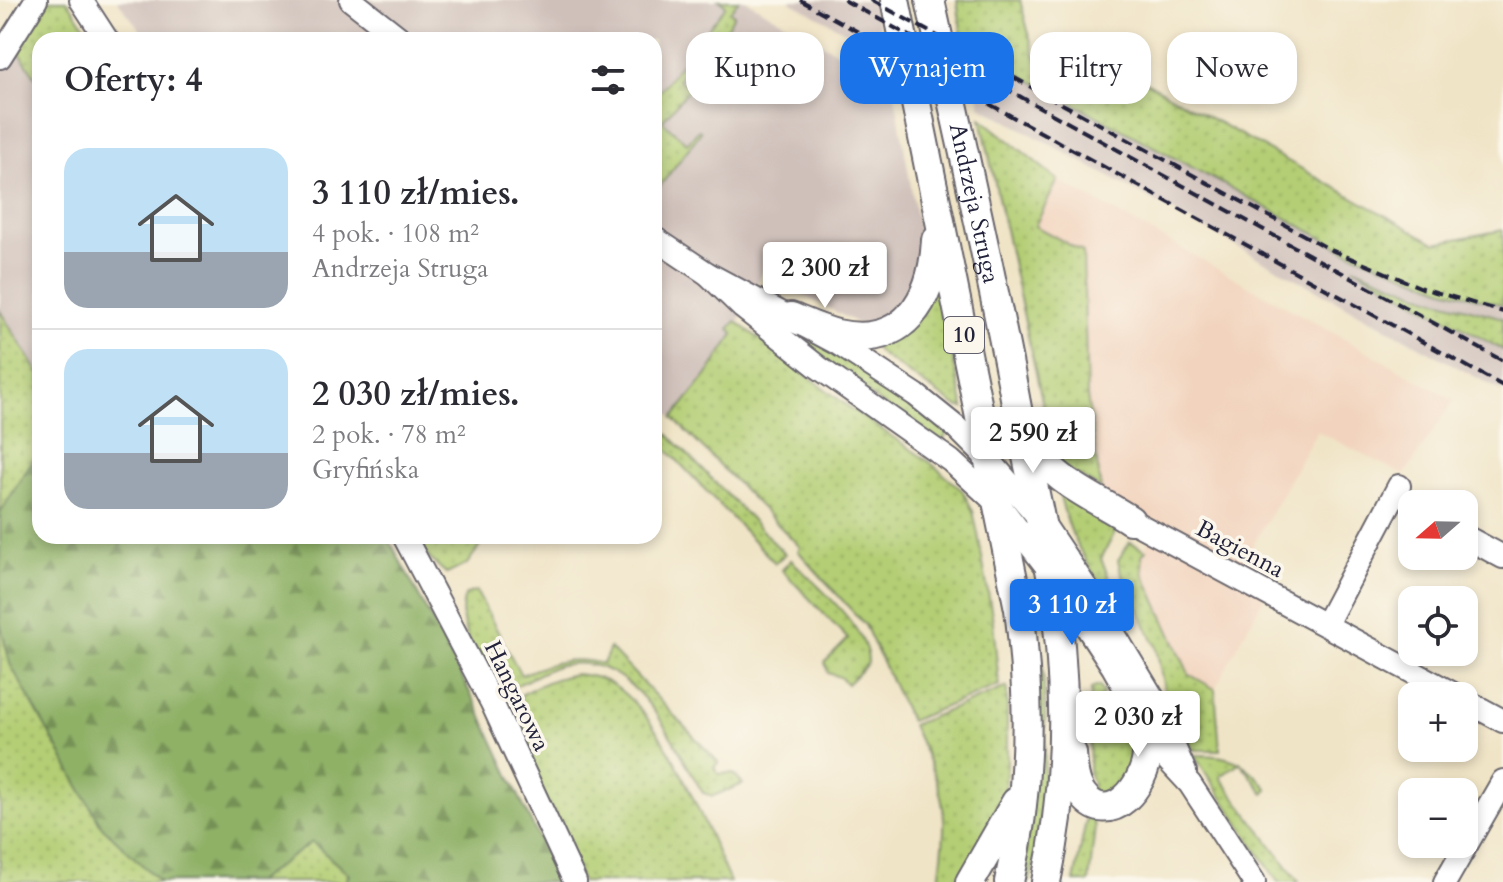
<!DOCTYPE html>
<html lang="pl">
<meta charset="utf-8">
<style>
:root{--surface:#fff;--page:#f2f2f3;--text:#2b2b33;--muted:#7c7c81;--line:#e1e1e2;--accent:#1a73e8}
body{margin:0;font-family:Cardo,serif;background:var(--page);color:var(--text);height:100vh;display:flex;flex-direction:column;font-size:30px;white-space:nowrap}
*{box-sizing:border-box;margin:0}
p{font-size:26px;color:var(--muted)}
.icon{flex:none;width:44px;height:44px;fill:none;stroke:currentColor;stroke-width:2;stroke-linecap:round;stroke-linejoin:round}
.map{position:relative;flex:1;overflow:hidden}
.panel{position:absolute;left:32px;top:32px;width:630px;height:512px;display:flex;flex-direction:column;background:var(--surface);border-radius:24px;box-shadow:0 4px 12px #0003}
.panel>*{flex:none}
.guide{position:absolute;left:686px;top:32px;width:696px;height:72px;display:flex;gap:16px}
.needle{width:52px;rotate:250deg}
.controls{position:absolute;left:1398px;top:490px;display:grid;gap:16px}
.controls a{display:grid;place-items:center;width:80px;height:80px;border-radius:16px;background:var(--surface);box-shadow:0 4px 12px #0003;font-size:40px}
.price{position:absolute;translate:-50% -68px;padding:0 18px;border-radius:8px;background:#fff;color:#222;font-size:26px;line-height:52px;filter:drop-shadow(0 2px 4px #0008)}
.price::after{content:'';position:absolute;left:50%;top:48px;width:24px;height:18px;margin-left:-12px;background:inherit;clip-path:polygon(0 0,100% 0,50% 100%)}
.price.current{background:var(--accent);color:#fff}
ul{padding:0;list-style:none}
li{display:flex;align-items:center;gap:24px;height:200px;padding:0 32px}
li+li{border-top:2px solid var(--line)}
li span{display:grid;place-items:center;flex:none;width:224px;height:160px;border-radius:24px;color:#555}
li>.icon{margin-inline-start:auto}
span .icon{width:96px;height:96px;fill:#fffc;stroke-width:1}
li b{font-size:34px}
h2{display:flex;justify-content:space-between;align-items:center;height:96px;padding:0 32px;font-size:34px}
.chip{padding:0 28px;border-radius:24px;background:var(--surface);box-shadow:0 4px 12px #0003;font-size:28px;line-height:72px}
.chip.current{background:var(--accent);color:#fff}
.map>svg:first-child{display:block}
.built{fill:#f2d4be}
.industrial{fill:#cfc0ba}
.grass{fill:url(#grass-dots);stroke:#6b7858;stroke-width:2}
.forest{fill:url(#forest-firs);stroke:#586a50;stroke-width:2}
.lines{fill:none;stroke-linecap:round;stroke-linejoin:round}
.minor-casing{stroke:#6a666c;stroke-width:26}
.major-casing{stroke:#6a666c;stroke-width:32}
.minor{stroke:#fff;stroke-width:22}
.major{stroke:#fff;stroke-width:28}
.rail{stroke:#22223b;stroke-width:4;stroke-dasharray:12 6;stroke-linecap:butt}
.labels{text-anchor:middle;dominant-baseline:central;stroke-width:7;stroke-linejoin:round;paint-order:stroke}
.shield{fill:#fbf7ec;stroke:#636270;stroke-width:2}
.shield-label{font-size:22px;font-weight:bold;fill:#22223b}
.street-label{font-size:24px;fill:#22223b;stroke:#fbf7ec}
</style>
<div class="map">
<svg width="1503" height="882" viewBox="0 0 1503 882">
<defs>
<pattern id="grass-dots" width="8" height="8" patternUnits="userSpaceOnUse" patternTransform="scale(2)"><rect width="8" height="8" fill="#b4ce74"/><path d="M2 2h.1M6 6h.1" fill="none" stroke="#9ab165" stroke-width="1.8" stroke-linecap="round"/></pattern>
<pattern id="forest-firs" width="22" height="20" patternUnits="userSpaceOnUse" patternTransform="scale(2)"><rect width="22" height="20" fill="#8fb166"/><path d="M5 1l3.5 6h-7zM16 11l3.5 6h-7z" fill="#749055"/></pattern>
</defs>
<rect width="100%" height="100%" fill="#fbf7ec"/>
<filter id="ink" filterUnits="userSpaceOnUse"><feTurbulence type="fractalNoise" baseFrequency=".0125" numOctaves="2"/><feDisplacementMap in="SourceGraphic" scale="16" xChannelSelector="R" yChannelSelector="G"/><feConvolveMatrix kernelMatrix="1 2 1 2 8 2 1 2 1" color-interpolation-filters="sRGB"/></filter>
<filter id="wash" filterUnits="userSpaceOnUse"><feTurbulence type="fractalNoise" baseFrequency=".006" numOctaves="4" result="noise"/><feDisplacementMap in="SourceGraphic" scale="32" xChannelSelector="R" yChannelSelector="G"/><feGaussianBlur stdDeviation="1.8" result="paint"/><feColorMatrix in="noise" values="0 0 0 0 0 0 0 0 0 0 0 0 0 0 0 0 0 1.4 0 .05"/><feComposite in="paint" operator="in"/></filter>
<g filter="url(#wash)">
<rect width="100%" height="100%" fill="#f0e4c6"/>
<path class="built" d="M1058 180 1454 400 1404 475 1317 431 1239 570 1270 586 1215 689 1189 674 1143 572 1142 555 1154 530 1103 500 1087 396 1034 226Z"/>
<g class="industrial">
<path d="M117 0H745L893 84 922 249 920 269 912 295 888 317 861 325 787 287 764 269 733 334 706 376 673 418 654 399V40H148Z"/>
<path d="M788 0H873L885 53Z"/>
<path d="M15 46 40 84V375L0 309V69Z"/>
<path d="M970 48 1347 251 1444 289 1503 305V318L1427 297 1365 273 1503 350V392L980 106Z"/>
</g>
<g class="grass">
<path d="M47 0H67L94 40H40V84L15 46Z"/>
<path d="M719 0H739L730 12 734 15 722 36 743 49 737 58 748 67 729 92 701 70 709 59 702 53 678 79 689 89 662 121 687 143 699 130 701 132 654 194V98L725 7V4Z"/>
<path d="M957 0H1020L1035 57 1116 51 1119 67 1435 243 1503 230V305L1444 289 1347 251 963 44Z"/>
<path d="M981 118 1058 180 1035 226 1083 252 1087 396 1101 489 1055 461Z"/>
<path d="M1353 267 1427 297 1503 318V350Z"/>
<path d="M936 286 964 408 956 406 879 353 872 343Z"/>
<path d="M0 311 40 375V536L516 882H0Z"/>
<path d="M766 312 859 369 949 431 941 443 875 399Z"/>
<path d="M736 321 850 408 931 463 963 491 973 511 978 534 993 621 999 685 910 721 865 625 798 551 800 547 673 418 706 376 734 334 729 329Z"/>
<path d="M654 420 785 554 775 563 654 436Z"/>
<path d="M1059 490 1115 524V532L1101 559 1124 612 1118 611C1092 572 1067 537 1059 490Z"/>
<path d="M416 536H487L467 564 447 574 428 557Z"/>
<path d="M1130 542 1146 550 1142 555 1143 572 1189 674 1215 689 1220 750H1193L1164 689 1156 647 1120 569 1118 560Z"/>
<path d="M791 560C815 584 869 628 868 663L847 684 840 677 828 673 825 662 848 639 782 570Z"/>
<path d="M476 591 521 675C550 663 571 655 603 664L610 648 719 763 714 767 718 774 733 773 743 784 713 796 703 793C672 742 637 650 561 665 540 670 524 685 504 690L493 686C480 660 452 624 466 594Z"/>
<path d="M1038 658H1042C1048 732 1046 809 1030 882H1023Z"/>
<path d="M576 674C591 675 604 678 616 687 670 726 703 823 730 882H582L508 713C511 692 557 677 576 674Z"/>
<path d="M1099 686 1104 694 1100 697 1106 708 1111 706 1134 744 1135 763 1112 797 1091 792 1093 784 1089 773 1091 689Z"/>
<path d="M1007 687V765L1004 797 964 882H939C941 862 945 840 944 819 943 786 926 755 912 725Z"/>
<path d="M1194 755C1229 754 1246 761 1268 789L1264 793 1240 762 1220 777 1299 882H1278Z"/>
<path d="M1088 810 1095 826 1089 882H1074Z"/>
</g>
<path class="forest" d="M40 448V536H387L476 704 559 882H345L349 875 312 842 256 882H160L102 827 10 664 0 622V513Z"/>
</g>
<g filter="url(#ink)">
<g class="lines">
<g class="minor-casing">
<g id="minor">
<path d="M81 0 107 40"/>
<path d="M351 0 402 40"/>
<path d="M0 57 36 0"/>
<path d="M654 238 708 274 837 343 916 395 957 428 991 462 1040 519 1085 586 1153 698 1185 772"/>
<path d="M708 274 742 307 818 367 951 461 1000 506 1050 571 1113 667 1163 755 1190 784 1254 882"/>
<path d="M1130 520 1457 696"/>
<path d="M404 536 492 703 575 882"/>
<path d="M1464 536 1503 557"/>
<path d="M1326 624 1399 486"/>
<path d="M1464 700 1503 721"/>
<path d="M1445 882 1503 781"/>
</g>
</g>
<g class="major-casing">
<g id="major">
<path d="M895 0 1019 609C1031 700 1030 792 1009 882"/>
<path id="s1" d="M930 0C959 134 991 268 1016 403 1027 460 1041 517 1051 575 1068 677 1068 781 1046 882"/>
<path d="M791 317C806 323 821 330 837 334 905 349 933 299 936 240"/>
<path d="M1029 441C1051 481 1093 496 1130 520"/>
<path d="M1072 753C1073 767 1074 783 1083 795 1110 830 1146 784 1147 754 1148 736 1139 717 1133 700"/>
<path d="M970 882 1016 802"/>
</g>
</g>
<use href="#minor" class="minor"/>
<use href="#major" class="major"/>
<g class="rail">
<path d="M800 0 1503 386"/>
<path d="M844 0 1503 361"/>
<path d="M871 0 1331 250 1422 288 1503 312"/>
</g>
</g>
</g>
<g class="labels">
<rect class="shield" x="944" y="317" width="40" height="36" rx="6"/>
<g class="shield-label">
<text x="964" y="335">10</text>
</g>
<g class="street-label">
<text stroke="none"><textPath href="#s1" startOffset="208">Andrzeja Struga</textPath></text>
<text transform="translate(1240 549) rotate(28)">Bagienna</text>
<text transform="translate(517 696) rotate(64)">Hangarowa</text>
</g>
</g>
</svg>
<div class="controls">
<a><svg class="needle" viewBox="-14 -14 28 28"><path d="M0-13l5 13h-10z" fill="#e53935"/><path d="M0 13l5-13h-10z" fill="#7c7c81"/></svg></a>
<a><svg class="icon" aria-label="locate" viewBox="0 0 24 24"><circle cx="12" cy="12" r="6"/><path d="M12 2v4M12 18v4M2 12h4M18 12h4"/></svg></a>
<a>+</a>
<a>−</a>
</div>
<b class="price" style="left:825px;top:310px">2 300 zł</b>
<b class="price" style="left:1033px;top:475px">2 590 zł</b>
<b class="price current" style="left:1072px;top:647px">3 110 zł</b>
<b class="price" style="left:1138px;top:759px">2 030 zł</b>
<div class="guide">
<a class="chip">Kupno</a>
<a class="chip current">Wynajem</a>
<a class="chip">Filtry</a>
<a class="chip">Nowe</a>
</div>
<section class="panel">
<h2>Oferty: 4<svg class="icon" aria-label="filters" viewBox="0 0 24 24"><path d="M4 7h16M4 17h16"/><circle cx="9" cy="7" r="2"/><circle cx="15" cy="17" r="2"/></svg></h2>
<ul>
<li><span style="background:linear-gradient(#bfe0f5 65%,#9aa5b1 0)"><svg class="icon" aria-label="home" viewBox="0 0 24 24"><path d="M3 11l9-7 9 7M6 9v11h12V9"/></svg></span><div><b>3 110 zł/mies.</b><p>4 pok. · 108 m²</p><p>Andrzeja Struga</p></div></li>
<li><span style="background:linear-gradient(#bfe0f5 65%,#9aa5b1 0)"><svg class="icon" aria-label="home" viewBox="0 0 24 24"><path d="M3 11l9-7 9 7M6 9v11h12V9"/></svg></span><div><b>2 030 zł/mies.</b><p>2 pok. · 78 m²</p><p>Gryfińska</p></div></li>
</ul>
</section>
</div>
